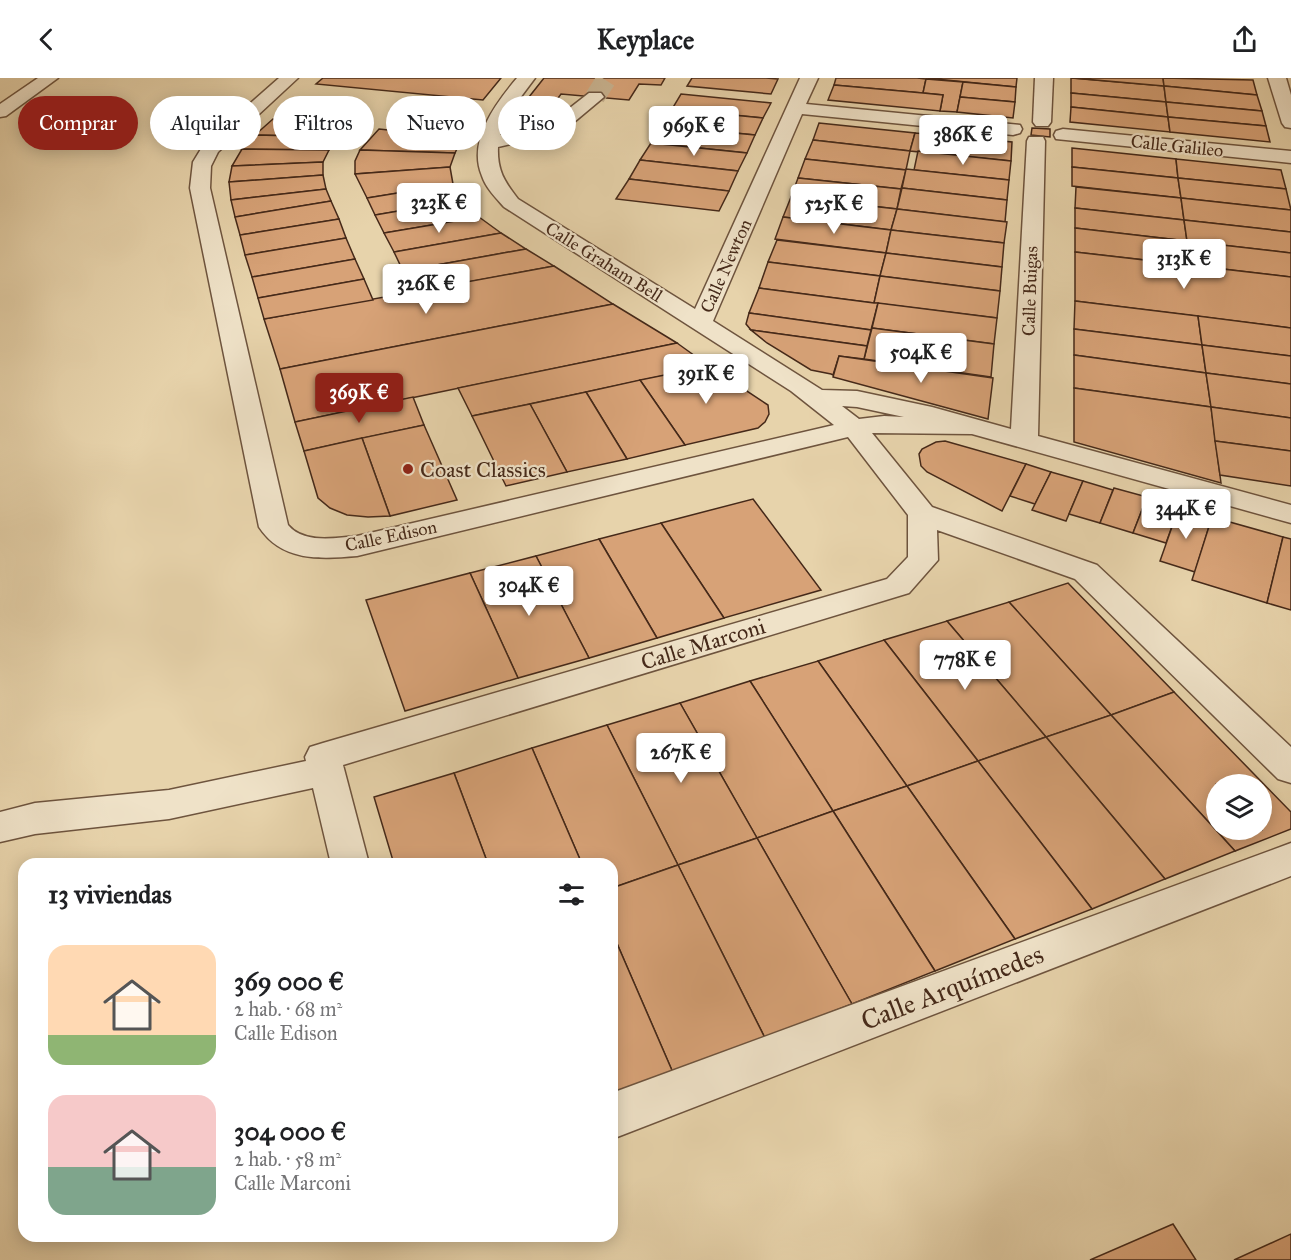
<!DOCTYPE html>
<html lang="es">
<meta charset="utf-8">
<style>
:root{--surface:#fff;--page:#f2f2f2;--text:#202124;--muted:#757577;--accent:#8f2418}
body{margin:0;font-family:"IM FELL Great Primer",serif;background:var(--page);color:var(--text);height:100vh;display:flex;flex-direction:column;font-size:22px;white-space:nowrap}
*{box-sizing:border-box;margin:0}
p{font-size:20px;color:var(--muted)}
.icon{flex:none;width:33px;height:33px;fill:none;stroke:currentColor;stroke-width:2;stroke-linecap:round;stroke-linejoin:round}
.map{position:relative;flex:1;overflow:hidden}
.details{position:absolute;left:18px;top:780px;width:600px;height:384px;display:flex;flex-direction:column;background:var(--surface);border-radius:18px;box-shadow:0 3px 15px #0003}
.details>*{flex:none}
.guide{position:absolute;left:18px;top:18px;width:600px;height:54px;display:flex;gap:12px}
.buttons{position:absolute;left:1206px;top:696px;display:grid;gap:12px}
.buttons a{display:grid;place-items:center;width:66px;height:66px;border-radius:50%;background:var(--surface);box-shadow:0 3px 15px #0003;font-size:30px}
.price{position:absolute;translate:-50% -51px;padding:0 14px;border-radius:6px;background:#fff;color:#222;font-size:20px;line-height:39px;filter:drop-shadow(0 2px 3px #0008)}
.price::after{content:'';position:absolute;left:50%;top:36px;width:18px;height:14px;margin-left:-9px;background:inherit;clip-path:polygon(0 0,100% 0,50% 100%)}
.price.active{background:var(--accent);color:#fff}
ul{padding:0;list-style:none}
li{display:flex;align-items:center;gap:18px;height:150px;padding:0 30px}
li span{display:grid;place-items:center;flex:none;width:168px;height:120px;border-radius:18px;color:#555}
li>.icon{margin-inline-start:auto}
span .icon{width:72px;height:72px;fill:#fffc;stroke-width:1}
li b{font-size:26px}
h2{display:flex;justify-content:space-between;align-items:center;height:72px;padding:0 30px;font-size:26px}
.chip{padding:0 21px;border-radius:27px;background:var(--surface);box-shadow:0 3px 15px #0003;font-size:21px;line-height:54px}
.chip.active{background:var(--accent);color:#fff}
header{display:flex;justify-content:space-between;align-items:center;height:78px;padding:0 30px;background:var(--surface);font-size:27px;font-weight:700}
.map>svg:first-child{display:block}
.building{fill:#d7a277;stroke:#452919;stroke-width:1.5;fill-rule:evenodd}
.lines{fill:none;stroke-linecap:round;stroke-linejoin:round}
.minor-tunnel{stroke:#c7b18e;stroke-width:20;stroke-dasharray:20 10;stroke-linecap:butt}
.minor-casing{stroke:#6e543e;stroke-width:3}
.minor{fill:#efe2c8;fill-rule:evenodd}
.poi-dot{fill:#8f2418;stroke:#efe2c8;stroke-width:2}
.labels{text-anchor:middle;dominant-baseline:central;stroke-width:4.5;stroke-linejoin:round;paint-order:stroke}
.far-street-label{font-size:18px;fill:#452919;stroke:#efe2c8}
.poi-label{font-size:22px;fill:#452919;stroke:#efe2c8;text-anchor:start}
.street-label{font-size:22px;fill:#452919;stroke:#efe2c8}
.near-street-label{font-size:27px;fill:#452919;stroke:#efe2c8}
</style>
<header><svg class="icon" aria-label="back" viewBox="0 0 24 24"><path d="M15 5l-7 7 7 7"/></svg>Keyplace<svg class="icon" aria-label="share" viewBox="0 0 24 24"><path d="M12 15V3M7 8l5-5 5 5M5 13v7h14v-7"/></svg></header>
<div class="map">
<svg width="1291" height="1182" viewBox="0 0 1291 1182">
<rect width="100%" height="100%" fill="#e7d3ab"/>
<filter id="stains"><feTurbulence type="fractalNoise" baseFrequency=".00333" numOctaves="4"/><feColorMatrix values="0 0 0 0 .2 0 0 0 0 .09 0 0 0 0 .02 0 0 0 .5 -.17"/></filter>
<radialGradient id="worn" r=".72"><stop offset=".6" stop-color="#630" stop-opacity="0"/><stop offset="1" stop-color="#630" stop-opacity=".3"/></radialGradient>
<g class="building">
<path d="M323 0H501L483 22 316 6Z"/>
<path d="M544 0H665L661 7 639 6 629 22 561 16 543 41 514 38Z"/>
<path d="M692 0H766L778 1 771 16 687 8Z"/>
<path d="M836 0H917L926 1 923 15 834 7Z"/>
<path d="M926 0H1017L1016 9Z"/>
<path d="M1071 0 1164 8 1166 24 1071 15Z"/>
<path d="M1073 0H1163L1164 8Z"/>
<path d="M1163 0 1253 2 1257 17 1164 8Z"/>
<path d="M926 1 963 4 957 34 940 33 943 17 923 15Z"/>
<path d="M963 4 1016 9 1015 24 960 19Z"/>
<path d="M834 7 923 15 943 17 940 33 828 22Z"/>
<path d="M1164 8 1257 17 1262 33 1166 24Z"/>
<path d="M1071 15 1166 24 1168 39 1071 29Z"/>
<path d="M681 16 771 25 763 40 672 31Z"/>
<path d="M960 19 1015 24 1013 40 957 34Z"/>
<path d="M1166 24 1262 33 1266 48 1168 39Z"/>
<path d="M1071 29 1168 39 1170 54 1070 44Z"/>
<path d="M672 31 763 40 755 57 662 48Z"/>
<path d="M1168 39 1266 48 1270 64 1170 54Z"/>
<path d="M273 41 352 48 340 59 255 57Z"/>
<path d="M819 45 915 55 910 73 813 62Z"/>
<path d="M662 48 755 57 747 75 651 65Z"/>
<path d="M1032 50 1050 51V59L1031 57Z"/>
<path d="M379 51 462 60 455 75 360 72Z"/>
<path d="M915 55 1012 64 1011 83 910 73Z"/>
<path d="M255 57 340 59 329 72 242 71Z"/>
<path d="M813 62 910 73 906 92 805 81Z"/>
<path d="M651 65 747 75 738 93 640 82Z"/>
<path d="M1072 70 1176 81 1178 100 1072 89Z"/>
<path d="M242 71 329 72 323 84 232 88Z"/>
<path d="M360 72 455 75 450 89 355 96V83Z"/>
<path d="M918 73 1011 83 1009 102 914 92Z"/>
<path d="M805 81 906 92 901 111 798 100Z"/>
<path d="M1176 81 1281 92 1286 111 1178 100Z"/>
<path d="M640 82 738 93 729 113 629 101Z"/>
<path d="M323 84V97L229 104 232 88Z"/>
<path d="M450 89 453 106 367 120 355 96Z"/>
<path d="M1072 89 1178 100 1181 120 1072 108Z"/>
<path d="M906 91 1009 102 1007 122 902 110Z"/>
<path d="M323 97 326 111 231 122 229 104Z"/>
<path d="M798 100 901 111 897 131 791 119Z"/>
<path d="M1178 100 1286 111 1291 132 1181 120Z"/>
<path d="M629 101 729 113 719 133 616 121Z"/>
<path d="M453 106 463 122 375 137 367 120Z"/>
<path d="M1076 109 1181 120 1184 142 1075 130Z"/>
<path d="M902 110 1007 122 1005 144 897 131Z"/>
<path d="M326 111 331 123 235 139 231 122Z"/>
<path d="M791 119 897 131 891 152 783 139Z"/>
<path d="M1181 120 1291 132V154L1184 142Z"/>
<path d="M463 122 479 139 384 155 375 137Z"/>
<path d="M331 123 339 141 240 157 235 139Z"/>
<path d="M1075 130 1184 142 1187 163 1075 150Z"/>
<path d="M897 131 1007 144 1004 165 891 152Z"/>
<path d="M479 139 501 155 394 174 384 155Z"/>
<path d="M783 139 891 152 886 175 775 161Z"/>
<path d="M339 141 346 160 245 177 240 157Z"/>
<path d="M1184 142 1291 154V175L1187 163Z"/>
<path d="M1075 150 1187 163 1190 187 1075 174Z"/>
<path d="M891 152 1004 165 1002 189 886 175Z"/>
<path d="M501 155 526 171 403 193 394 174Z"/>
<path d="M346 160 355 181 252 199 245 177Z"/>
<path d="M777 162 886 175 880 198 768 184Z"/>
<path d="M1187 163 1291 175V199L1190 187Z"/>
<path d="M526 171 554 188 414 214 403 193Z"/>
<path d="M1075 174 1291 199V250L1075 223Z"/>
<path d="M886 175 1002 189 1000 213 880 198Z"/>
<path d="M355 181 364 201 258 220 252 199Z"/>
<path d="M768 184 880 198 874 225 759 210Z"/>
<path d="M554 188 613 226 280 291 264 241Z"/>
<path d="M880 198 1000 213 997 240 874 225Z"/>
<path d="M364 201 373 222 264 241 258 220Z"/>
<path d="M759 210 874 225H878L871 252 749 235Z"/>
<path d="M1075 223 1198 238 1202 267 1074 251Z"/>
<path d="M878 225 997 240 994 266 872 250Z"/>
<path d="M613 226 677 265 295 344 280 291Z"/>
<path d="M749 235 871 252 867 268 751 252 746 246Z"/>
<path d="M1198 238 1291 250V278L1202 267Z"/>
<path d="M872 250 994 266 991 299 864 281Z"/>
<path d="M1074 251 1202 267 1206 295 1074 277Z"/>
<path d="M751 252 867 268 864 281 839 278 833 297 831 296 811 292 767 265Z"/>
<path d="M677 265 709 288 472 338 458 310Z"/>
<path d="M1202 267 1291 278V306L1206 295Z"/>
<path d="M1074 277 1206 295 1211 329 1074 310Z"/>
<path d="M839 278 993 300 988 341 833 299Z"/>
<path d="M709 288 768 327 769 336 765 344 758 350 685 367 640 302Z"/>
<path d="M1206 295 1291 306V340L1211 329Z"/>
<path d="M640 302 685 367 627 381 586 314Z"/>
<path d="M1074 310 1211 329 1221 405 1074 364Z"/>
<path d="M586 314 627 381 567 394 530 326Z"/>
<path d="M413 319 424 347 304 373 295 344Z"/>
<path d="M530 326 567 394 506 408 472 338Z"/>
<path d="M1211 329 1291 340V373L1215 363Z"/>
<path d="M424 347 457 422 390 438 362 360Z"/>
<path d="M362 360 390 438 368 439 347 437 330 430 318 420 304 373Z"/>
<path d="M945 363 1026 386 1002 433 927 394 921 388 919 376 922 371 936 364Z"/>
<path d="M1215 363 1291 373V408L1220 397Z"/>
<path d="M1026 386 1051 394 1035 426 1010 418Z"/>
<path d="M1051 394 1083 403 1066 443 1032 432Z"/>
<path d="M1083 403 1113 412 1100 445 1069 436Z"/>
<path d="M1114 410 1147 419 1133 455 1100 445Z"/>
<path d="M1147 419 1179 429 1166 465 1133 455Z"/>
<path d="M753 421 821 512 724 540 661 445Z"/>
<path d="M1179 429 1212 439 1195 494 1160 483Z"/>
<path d="M1212 439 1283 459 1267 525 1192 502Z"/>
<path d="M661 445 724 540 657 560 599 461Z"/>
<path d="M1283 459 1291 461V532L1267 525Z"/>
<path d="M599 461 657 560 589 580 536 478Z"/>
<path d="M536 478 589 580 518 600 470 495Z"/>
<path d="M470 495 518 600 405 633 366 522Z"/>
<path d="M1068 505 1174 614 1111 637 1009 524Z"/>
<path d="M1009 524 1111 637 1046 659 947 543Z"/>
<path d="M947 543 1046 659 978 683 884 562Z"/>
<path d="M884 562 978 683 907 708 818 583Z"/>
<path d="M818 583 907 708 833 733 750 603Z"/>
<path d="M750 603 833 733 757 760 680 625Z"/>
<path d="M1174 614 1291 734V751L1235 773 1111 637ZM1216 706H1262V752H1216Z"/>
<path d="M680 625 757 760 678 787 607 647Z"/>
<path d="M1111 637 1235 773 1165 801 1046 659Z"/>
<path d="M607 647 678 787 612 810V786H582L532 670Z"/>
<path d="M1046 659 1165 801 1092 831 978 683Z"/>
<path d="M532 670 582 786H488L454 695Z"/>
<path d="M978 683 1092 831 1015 861 907 708Z"/>
<path d="M454 695 488 786H394L374 719Z"/>
<path d="M907 708 1015 861 935 893 833 733Z"/>
<path d="M833 733 935 893 852 926 757 760Z"/>
<path d="M757 760 852 926 765 960 678 787Z"/>
<path d="M678 787 765 960 674 997 612 854V810Z"/>
<path d="M612 854 674 997 612 1021Z"/>
<path d="M1173 1146 1196 1182H1090Z"/>
<path d="M1291 1156V1182H1234Z"/>
</g>
<g class="lines">
<path class="minor-tunnel" d="M595 19 607 0"/>
<g class="minor-casing">
<g id="minor">
<path d="M38 0H58L6 38 0 39V26Z"/>
<path d="M279 0H298L218 74 211 88 210 110 288 447C304 466 335 460 357 458L834 347 791 313 504 129C496 120 486 110 482 98 467 63 496 25 517 0H535L511 32 500 57 548 47 589 15H601L604 19 561 55 498 69C497 92 504 103 518 121L695 231 800 0H818L806 26 1020 47 1022 51 1020 55 1013 57 802 36 713 243 822 312 857 313 932 329 1011 351 1027 63 1029 59H1043L1045 63 1038 358 1291 427V445L972 356 872 355 932 429 1097 487 1291 669V705L1278 701 1075 501 937 452 938 482 909 515 343 687 369 786H331L313 710 169 741 35 756 0 764V734L35 725 169 712 306 683 305 679 310 669 323 665 887 501 908 479V437L848 359 357 478C320 481 282 484 259 449L190 110 193 84 204 66ZM842 328 857 329 904 339 884 338 859 341Z"/>
<path d="M1035 0H1053L1051 44 1048 48H1036L1033 44Z"/>
<path d="M1268 0H1286L1291 17V50L1285 49 1282 45Z"/>
<path d="M1063 51 1291 73V85L1056 61 1054 57 1056 53Z"/>
<path d="M1291 765V798L612 1061V1015Z"/>
</g>
</g>
<use href="#minor" class="minor"/>
</g>
<circle class="poi-dot" cx="408" cy="391" r="6"/>
<g class="labels">
<g class="far-street-label">
<text transform="translate(1177 68) rotate(6)">Calle Galileo</text>
<text transform="translate(604 184) rotate(32)">Calle Graham Bell</text>
<text transform="translate(726 188) rotate(-66)">Calle Newton</text>
<text transform="translate(1030 213) rotate(-88)">Calle Buigas</text>
<text transform="translate(391 458) rotate(-12)">Calle Edison</text>
</g>
<g class="poi-label">
<text x="420" y="391">Coast Classics</text>
</g>
<g class="street-label">
<text transform="translate(703 566) rotate(-17)">Calle Marconi</text>
</g>
<g class="near-street-label">
<text transform="translate(952 909) rotate(-21)">Calle Arquímedes</text>
</g>
</g>
<rect width="100%" height="100%" filter="url(#stains)"/>
<rect width="100%" height="100%" fill="url(#worn)"/>
</svg>
<div class="buttons">
<a><svg class="icon" aria-label="layers" viewBox="0 0 24 24"><path d="M12 4l9 5-9 5-9-5zM3 14l9 5 9-5"/></svg></a>
</div>
<b class="price" style="left:694px;top:79px">969K €</b>
<b class="price" style="left:963px;top:88px">386K €</b>
<b class="price" style="left:439px;top:156px">323K €</b>
<b class="price" style="left:834px;top:157px">525K €</b>
<b class="price" style="left:1184px;top:212px">313K €</b>
<b class="price" style="left:426px;top:237px">326K €</b>
<b class="price" style="left:921px;top:306px">504K €</b>
<b class="price" style="left:706px;top:327px">391K €</b>
<b class="price active" style="left:359px;top:346px">369K €</b>
<b class="price" style="left:1186px;top:462px">344K €</b>
<b class="price" style="left:529px;top:539px">304K €</b>
<b class="price" style="left:965px;top:613px">778K €</b>
<b class="price" style="left:681px;top:706px">267K €</b>
<div class="guide">
<a class="chip active">Comprar</a>
<a class="chip">Alquilar</a>
<a class="chip">Filtros</a>
<a class="chip">Nuevo</a>
<a class="chip">Piso</a>
</div>
<section class="details">
<h2>13 viviendas<svg class="icon" aria-label="filters" viewBox="0 0 24 24"><path d="M4 7h16M4 17h16"/><circle cx="9" cy="7" r="2"/><circle cx="15" cy="17" r="2"/></svg></h2>
<ul>
<li><span style="background:linear-gradient(#ffd9b3 75%,#8fb573 0)"><svg class="icon" aria-label="home" viewBox="0 0 24 24"><path d="M3 11l9-7 9 7M6 9v11h12V9"/></svg></span><div><b>369 000 €</b><p>2 hab. · 68 m²</p><p>Calle Edison</p></div></li>
<li><span style="background:linear-gradient(#f6c9c9 60%,#7fa58c 0)"><svg class="icon" aria-label="home" viewBox="0 0 24 24"><path d="M3 11l9-7 9 7M6 9v11h12V9"/></svg></span><div><b>304 000 €</b><p>2 hab. · 58 m²</p><p>Calle Marconi</p></div></li>
</ul>
</section>
</div>
